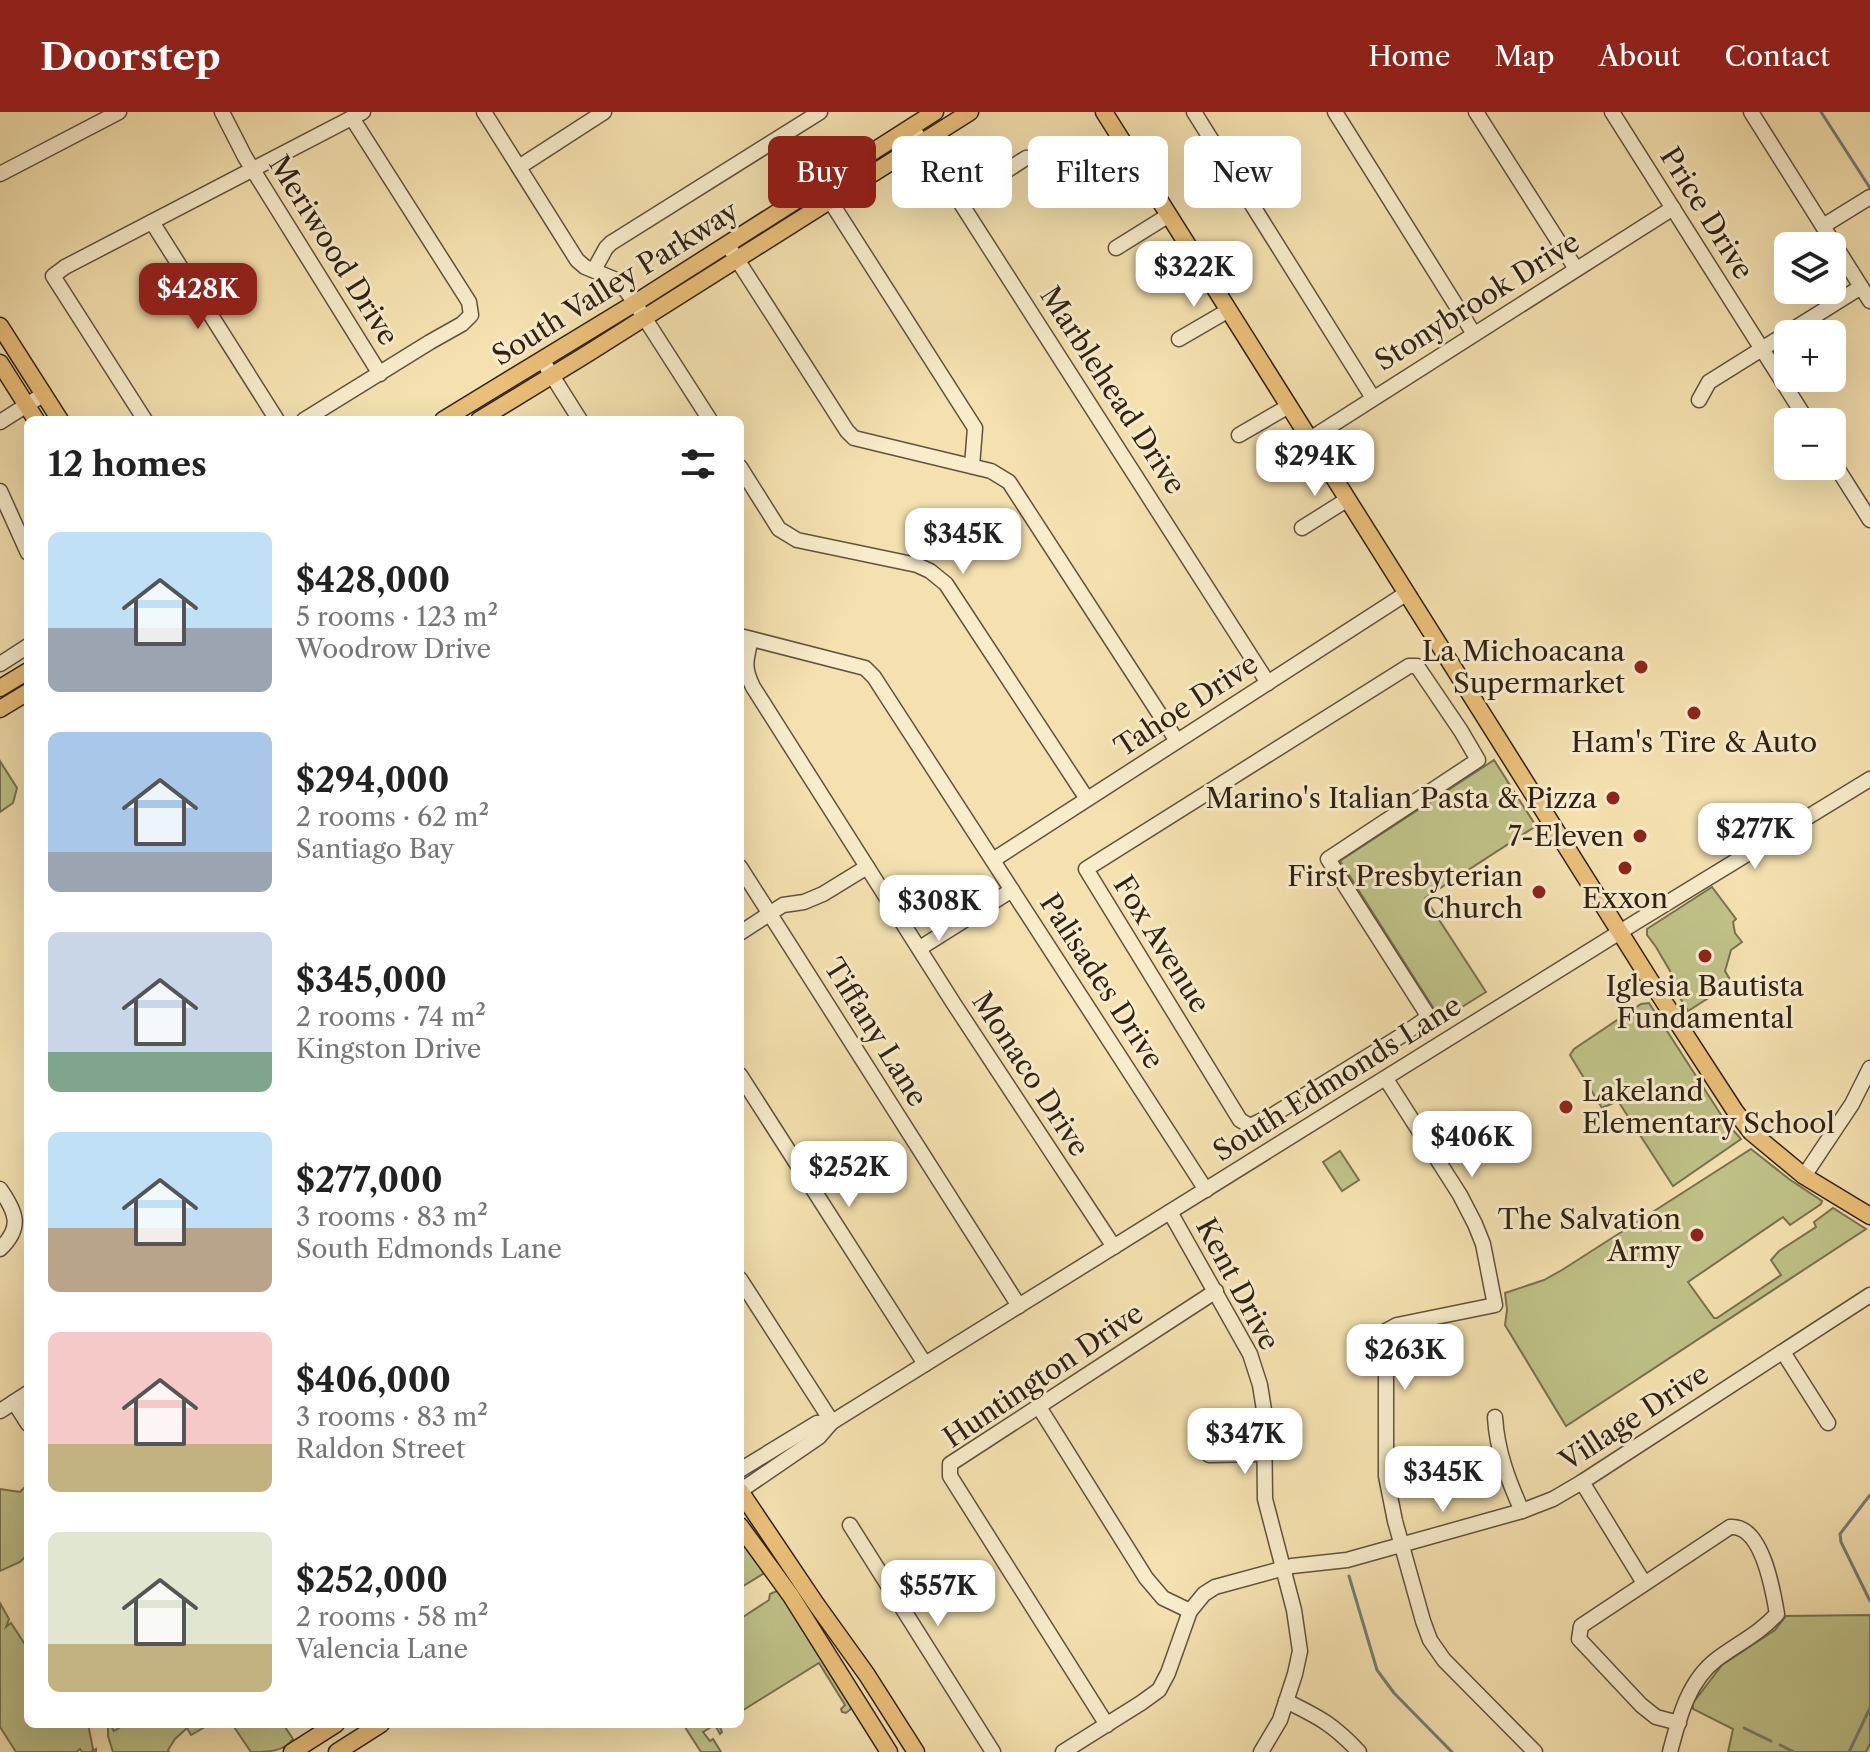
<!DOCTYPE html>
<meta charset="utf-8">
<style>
:root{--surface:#fff;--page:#f2f2f2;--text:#222;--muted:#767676;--accent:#8f2418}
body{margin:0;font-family:"Libre Caslon Text",serif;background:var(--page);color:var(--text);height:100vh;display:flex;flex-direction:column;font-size:30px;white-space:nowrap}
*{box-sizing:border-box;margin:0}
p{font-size:26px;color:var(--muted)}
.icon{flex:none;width:44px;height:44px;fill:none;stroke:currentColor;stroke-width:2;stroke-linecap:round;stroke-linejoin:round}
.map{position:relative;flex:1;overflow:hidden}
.side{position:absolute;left:24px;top:304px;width:720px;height:1312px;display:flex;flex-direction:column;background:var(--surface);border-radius:12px;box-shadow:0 8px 32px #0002}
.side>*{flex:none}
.top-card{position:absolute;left:768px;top:24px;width:760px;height:72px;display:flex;gap:16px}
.controls{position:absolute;left:1774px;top:120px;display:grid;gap:16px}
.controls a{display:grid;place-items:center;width:72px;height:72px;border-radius:12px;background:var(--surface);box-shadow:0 8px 32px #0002;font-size:40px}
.price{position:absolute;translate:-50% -68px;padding:0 18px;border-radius:16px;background:#fff;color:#222;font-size:26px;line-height:52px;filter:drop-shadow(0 2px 4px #0008)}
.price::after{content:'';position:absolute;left:50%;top:48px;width:24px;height:18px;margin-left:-12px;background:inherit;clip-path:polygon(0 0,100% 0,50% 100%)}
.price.on{background:var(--accent);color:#fff}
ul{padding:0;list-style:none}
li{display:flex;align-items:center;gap:24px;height:200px;padding:0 24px}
li span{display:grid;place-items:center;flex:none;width:224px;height:160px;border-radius:12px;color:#555}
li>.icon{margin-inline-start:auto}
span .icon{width:96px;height:96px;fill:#fffc;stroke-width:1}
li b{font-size:34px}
h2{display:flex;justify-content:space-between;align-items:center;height:96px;padding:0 24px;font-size:34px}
.pill{padding:0 28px;border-radius:12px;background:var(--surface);box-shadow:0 8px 32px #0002;font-size:28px;line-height:72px}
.pill.on{background:var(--accent);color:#fff}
header{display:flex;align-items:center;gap:48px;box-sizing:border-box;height:112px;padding:0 40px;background:var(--accent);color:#fff}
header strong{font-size:38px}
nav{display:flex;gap:44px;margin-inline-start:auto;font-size:28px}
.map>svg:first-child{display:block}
.green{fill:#bfc288;stroke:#787250;stroke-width:2}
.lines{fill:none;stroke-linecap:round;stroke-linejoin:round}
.stream{stroke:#727e75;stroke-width:3}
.minor-casing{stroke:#61523e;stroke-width:17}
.major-casing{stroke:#302218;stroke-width:19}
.minor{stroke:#f8eccb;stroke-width:14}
.major{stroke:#eac078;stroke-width:16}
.poi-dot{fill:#8f2418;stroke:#f8eccb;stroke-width:3}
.labels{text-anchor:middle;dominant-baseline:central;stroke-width:6;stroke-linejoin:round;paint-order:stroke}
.street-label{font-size:28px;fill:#302218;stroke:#f8eccb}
.poi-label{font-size:28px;fill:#302218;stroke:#f8eccb;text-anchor:end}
</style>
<header>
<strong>Doorstep</strong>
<nav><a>Home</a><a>Map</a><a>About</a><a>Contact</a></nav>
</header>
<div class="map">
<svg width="1870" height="1640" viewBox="0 0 1870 1640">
<rect width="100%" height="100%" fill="#f4e1af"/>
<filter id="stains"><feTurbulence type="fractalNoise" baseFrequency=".0025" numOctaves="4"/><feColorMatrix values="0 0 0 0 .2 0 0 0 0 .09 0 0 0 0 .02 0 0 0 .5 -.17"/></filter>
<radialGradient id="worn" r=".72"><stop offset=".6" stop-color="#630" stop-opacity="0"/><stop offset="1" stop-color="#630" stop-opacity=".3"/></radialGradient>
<g class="green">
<path d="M1494 648 1536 714 1425 786 1486 880 1441 908 1340 749Z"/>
<path d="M0 649 17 676 13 691 0 700Z"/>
<path d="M1712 775 1736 807 1733 810 1735 821 1742 830 1731 838 1725 859 1732 871 1688 899 1676 879 1670 859 1656 835 1647 823V817Z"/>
<path d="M1649 891 1725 1009 1741 1027 1673 1074 1618 989 1602 996 1570 943 1574 937 1641 892Z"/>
<path d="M1751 1037 1789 1067 1822 1089 1821 1092 1790 1113 1783 1105 1688 1170 1714 1206H1717L1781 1163 1771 1148 1779 1139 1816 1115 1814 1110 1833 1096 1866 1117 1566 1314 1505 1213 1507 1198 1505 1181 1544 1168 1562 1158Z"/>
<path d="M1340 1039 1359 1068 1342 1079 1323 1050Z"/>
<path d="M28 1372V1442L20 1450 0 1459V1377L20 1380Z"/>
<path d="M740 1425 766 1460 740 1476Z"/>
<path d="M779 1478 852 1596 846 1601 842 1600 841 1597 845 1593 819 1551 740 1600V1504L743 1505 769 1488 770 1482Z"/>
<path d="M0 1491 9 1507 6 1515 11 1511 28 1537V1612H88L93 1637 92 1639 96 1637V1640H82L80 1637 76 1640H16L0 1615Z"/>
<path d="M1870 1503V1632L1866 1640H1728L1733 1617 1693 1597V1591L1722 1553 1775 1518 1786 1504Z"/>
<path d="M110 1612 114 1619 125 1612H210L191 1623 187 1616 175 1627 168 1638 169 1640H113L108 1624V1614Z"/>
<path d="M232 1612H283L293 1627C284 1640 267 1640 251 1640Z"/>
<path d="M683 1612H720L719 1613 722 1620 720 1622 715 1613 703 1620 710 1629 713 1627 721 1640H701Z"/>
</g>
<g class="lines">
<g class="stream">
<path d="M1821 0 1870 76"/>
<path d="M1870 1383 1840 1422 1841 1430 1870 1489"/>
<path d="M1349 1464 1377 1558 1394 1581 1452 1640"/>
<path d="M1744 1616 1771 1629"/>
<path d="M1780 1633 1794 1640"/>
<path d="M1849 1640 1870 1596"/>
</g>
<g class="minor-casing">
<g id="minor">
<path d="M222 0 245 45 380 262"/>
<path d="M484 0 577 148 585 155 619 169 635 191 710 308"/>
<path d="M1194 0 1373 286"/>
<path d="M1335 0 1474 222"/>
<path d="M1476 0 1576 157"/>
<path d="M1612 0 1808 310"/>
<path d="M1751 0 1870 189"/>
<path d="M912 15 1268 571"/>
<path d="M519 55 604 0"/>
<path d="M0 62 119 0"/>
<path d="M820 73 975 316 972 354"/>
<path d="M960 89 1026 46 1048 45"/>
<path d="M152 110 277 308"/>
<path d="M1823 114 1870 85"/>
<path d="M1116 136 1169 103"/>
<path d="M731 138 847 319 854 326 991 359 1009 370 1177 629"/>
<path d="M594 158 606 136 611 131 820 0"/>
<path d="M1179 227 1229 198"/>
<path d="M546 254 580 308"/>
<path d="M1699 288 1709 270 1861 175"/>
<path d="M145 308 53 164 65 155 363 0"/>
<path d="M304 308 430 230 462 212 471 203 469 190 352 6"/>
<path d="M0 310 44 282"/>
<path d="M1239 323 1289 294"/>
<path d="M1310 327 1673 96"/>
<path d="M1832 348 1870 408"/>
<path d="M740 355 779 417 797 428 917 453 930 459 946 472 1087 687"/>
<path d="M0 379 28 441"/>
<path d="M1302 416 1348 387"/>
<path d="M740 524 865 556 874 565 1206 1078"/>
<path d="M751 527C746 548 743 555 753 575L954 892 1114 1135"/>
<path d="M0 552 28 534"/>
<path d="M1409 554H1417L1461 619 1478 648 1328 747 1427 902 1424 908 1404 922 1273 1003 1250 1014 1240 1008 1086 757Z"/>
<path d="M993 748 1407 481"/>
<path d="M740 755 1019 1194"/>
<path d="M740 821 783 793 804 790 823 782 867 755"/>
<path d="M920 836 1012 778"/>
<path d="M740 963 925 1252"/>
<path d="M1386 967 1460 1083 1475 1112 1483 1132 1495 1193 1397 1213 1384 1220 1380 1233 1386 1261V1364L1395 1409 1423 1509 1430 1528 1444 1548 1535 1640"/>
<path d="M1804 1064 1852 992 1870 956"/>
<path d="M0 1077C16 1100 23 1115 0 1137"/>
<path d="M1170 1100 1250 1242 1260 1273 1264 1298 1265 1387 1294 1498 1300 1539 1295 1562 1280 1608 1261 1640"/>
<path d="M740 1167 832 1310"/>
<path d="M1783 1240 1828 1311"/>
<path d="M14 1290 28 1312"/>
<path d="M1039 1295 1146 1466 1163 1486 1190 1499"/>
<path d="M0 1299 28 1281"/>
<path d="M1495 1305C1497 1339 1508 1368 1522 1399"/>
<path d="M1209 1343 1265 1342"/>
<path d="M740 1358 817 1311 832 1310"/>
<path d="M1582 1370 1644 1471"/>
<path d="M740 1379 819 1325 832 1310 1636 810 1870 667"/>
<path d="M850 1413 993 1640"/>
<path d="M1286 1589C1319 1605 1334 1613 1359 1640"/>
<path d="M1107 1613 950 1364V1352L1216 1179"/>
<path d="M1063 1640 1141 1591 1159 1578 1168 1561 1190 1499 1204 1482 1215 1475 1292 1454 1347 1448 1522 1399 1553 1387 1582 1370 1870 1183"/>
<path d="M1670 1640C1679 1606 1688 1569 1717 1547 1737 1532 1760 1521 1777 1502 1773 1478 1762 1412 1730 1415L1581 1514 1579 1527 1641 1593 1656 1605 1679 1611"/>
</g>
</g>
<g class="major-casing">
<g id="major">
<path d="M1104 0 1655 876 1735 999 1751 1020 1804 1064 1870 1104"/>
<path d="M0 214 60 308"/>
<path d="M0 251 36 308"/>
<path d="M443 308 635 191 935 0"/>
<path d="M479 308 587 242 970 0"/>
<path d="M0 576 28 559"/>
<path d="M0 597 28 580"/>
<path d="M740 1379 816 1492 867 1563 916 1640"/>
<path d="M740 1414 791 1484 889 1640"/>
<path d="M292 1640 336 1612"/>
<path d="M337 1640 381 1612"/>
</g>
</g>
<use href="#minor" class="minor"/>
<use href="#major" class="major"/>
</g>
<g class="poi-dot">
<circle cx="1641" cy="555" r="8"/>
<circle cx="1694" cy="601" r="8"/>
<circle cx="1613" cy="686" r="8"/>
<circle cx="1640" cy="724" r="8"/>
<circle cx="1625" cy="756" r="8"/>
<circle cx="1539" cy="780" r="8"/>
<circle cx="1705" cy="844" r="8"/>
<circle cx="1566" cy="995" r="8"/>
<circle cx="1697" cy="1123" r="8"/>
</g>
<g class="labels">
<g class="street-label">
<text transform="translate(1707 101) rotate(58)">Price Drive</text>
<text transform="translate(334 138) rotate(58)">Meriwood Drive</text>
<text transform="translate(615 171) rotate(-32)">South Valley Parkway</text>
<text transform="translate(1477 189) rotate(-32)">Stonybrook Drive</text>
<text transform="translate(1113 278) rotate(57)">Marblehead Drive</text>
<text transform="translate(1186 593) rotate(-33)">Tahoe Drive</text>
<text transform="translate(1162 832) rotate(58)">Fox Avenue</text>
<text transform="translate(1102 869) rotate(57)">Palisades Drive</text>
<text transform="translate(876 920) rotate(58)">Tiffany Lane</text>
<text transform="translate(1031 962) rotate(57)">Monaco Drive</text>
<text transform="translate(1337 966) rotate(-32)">South Edmonds Lane</text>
<text transform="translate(1238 1172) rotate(62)">Kent Drive</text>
<text transform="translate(1043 1263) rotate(-34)">Huntington Drive</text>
<text transform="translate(1634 1305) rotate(-33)">Village Drive</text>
</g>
<g class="poi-label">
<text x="1625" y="539">La Michoacana<tspan x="1625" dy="32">Supermarket</tspan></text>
<text x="1694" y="630" text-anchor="middle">Ham's Tire &amp; Auto</text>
<text x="1597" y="686">Marino's Italian Pasta &amp; Pizza</text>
<text x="1624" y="724">7-Eleven</text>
<text x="1523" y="764">First Presbyterian<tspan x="1523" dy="32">Church</tspan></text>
<text x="1625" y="786" text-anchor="middle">Exxon</text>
<text x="1705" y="874" text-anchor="middle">Iglesia Bautista<tspan x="1705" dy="32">Fundamental</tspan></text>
<text x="1582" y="979" text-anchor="start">Lakeland<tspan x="1582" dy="32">Elementary School</tspan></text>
<text x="1681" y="1107">The Salvation<tspan x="1681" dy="32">Army</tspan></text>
</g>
</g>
<rect width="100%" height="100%" filter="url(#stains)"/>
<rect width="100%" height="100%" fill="url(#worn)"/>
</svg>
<div class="controls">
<a><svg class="icon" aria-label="layers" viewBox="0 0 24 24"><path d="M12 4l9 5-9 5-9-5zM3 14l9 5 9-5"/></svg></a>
<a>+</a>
<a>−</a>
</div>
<b class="price" style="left:1194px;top:197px">$322K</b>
<b class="price on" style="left:198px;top:219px">$428K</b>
<b class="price" style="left:1315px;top:386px">$294K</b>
<b class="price" style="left:963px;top:464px">$345K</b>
<b class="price" style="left:1755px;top:759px">$277K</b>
<b class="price" style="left:939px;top:831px">$308K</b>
<b class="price" style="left:1472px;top:1067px">$406K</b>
<b class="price" style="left:849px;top:1097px">$252K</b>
<b class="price" style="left:1405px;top:1280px">$263K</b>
<b class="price" style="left:1245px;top:1364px">$347K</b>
<b class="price" style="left:1443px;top:1402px">$345K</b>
<b class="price" style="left:938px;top:1516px">$557K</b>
<div class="top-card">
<a class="pill on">Buy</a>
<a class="pill">Rent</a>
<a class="pill">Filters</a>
<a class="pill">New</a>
</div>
<section class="side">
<h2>12 homes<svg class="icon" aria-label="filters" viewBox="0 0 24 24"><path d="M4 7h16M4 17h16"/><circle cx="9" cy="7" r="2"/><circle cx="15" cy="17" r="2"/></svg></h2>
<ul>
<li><span style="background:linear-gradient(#bfe0f5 60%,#9aa5b1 0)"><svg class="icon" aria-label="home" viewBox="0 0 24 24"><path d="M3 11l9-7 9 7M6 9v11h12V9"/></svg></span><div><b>$428,000</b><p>5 rooms · 123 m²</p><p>Woodrow Drive</p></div></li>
<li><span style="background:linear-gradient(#a9c7e8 75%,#9aa5b1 0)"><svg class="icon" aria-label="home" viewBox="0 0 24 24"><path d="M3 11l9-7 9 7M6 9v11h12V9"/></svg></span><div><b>$294,000</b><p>2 rooms · 62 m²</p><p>Santiago Bay</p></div></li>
<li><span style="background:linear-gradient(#c9d6e8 75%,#7fa58c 0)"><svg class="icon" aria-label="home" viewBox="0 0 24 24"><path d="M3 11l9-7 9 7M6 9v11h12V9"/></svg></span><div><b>$345,000</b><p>2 rooms · 74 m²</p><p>Kingston Drive</p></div></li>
<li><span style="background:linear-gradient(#bfe0f5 60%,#b9a48a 0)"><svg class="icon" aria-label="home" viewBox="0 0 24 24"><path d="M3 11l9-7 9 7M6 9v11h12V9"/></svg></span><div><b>$277,000</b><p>3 rooms · 83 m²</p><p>South Edmonds Lane</p></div></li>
<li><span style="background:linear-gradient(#f6c9c9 70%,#c2b280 0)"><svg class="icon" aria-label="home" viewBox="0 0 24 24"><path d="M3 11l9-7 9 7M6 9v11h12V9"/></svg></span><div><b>$406,000</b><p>3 rooms · 83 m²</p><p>Raldon Street</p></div></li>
<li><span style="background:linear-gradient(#dfe7d0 70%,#c2b280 0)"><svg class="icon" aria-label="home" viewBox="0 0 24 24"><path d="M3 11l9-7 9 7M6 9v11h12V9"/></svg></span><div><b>$252,000</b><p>2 rooms · 58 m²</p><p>Valencia Lane</p></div></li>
</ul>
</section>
</div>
